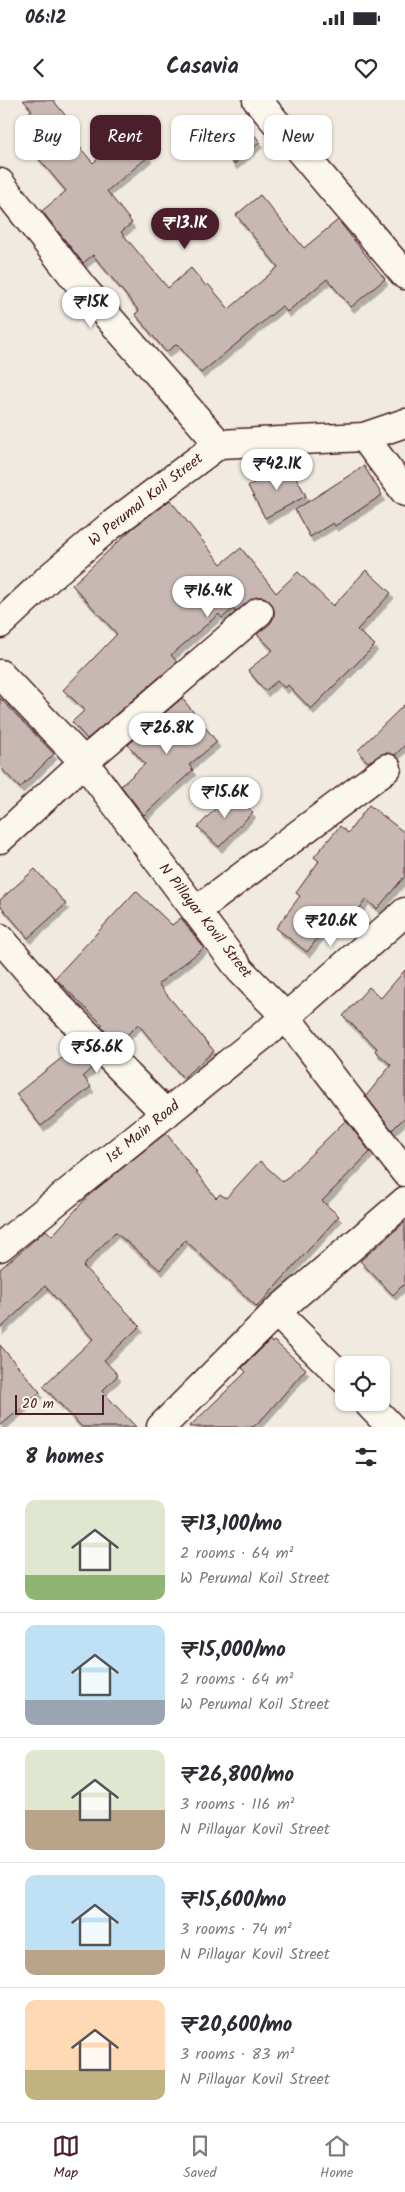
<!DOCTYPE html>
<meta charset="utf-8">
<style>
:root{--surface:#fff;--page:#f7f7f7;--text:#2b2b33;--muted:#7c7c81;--line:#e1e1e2;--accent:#4a1f2b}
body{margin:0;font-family:Kalam,sans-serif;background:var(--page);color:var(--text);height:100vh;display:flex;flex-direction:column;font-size:19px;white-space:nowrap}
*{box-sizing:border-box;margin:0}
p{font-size:16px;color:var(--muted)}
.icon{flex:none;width:28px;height:28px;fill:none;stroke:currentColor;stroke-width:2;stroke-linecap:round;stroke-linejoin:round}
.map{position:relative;height:1327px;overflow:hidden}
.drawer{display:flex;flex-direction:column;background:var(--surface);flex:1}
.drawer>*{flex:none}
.top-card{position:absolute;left:15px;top:15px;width:375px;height:45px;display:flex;gap:10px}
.buttons{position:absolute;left:335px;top:1256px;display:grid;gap:10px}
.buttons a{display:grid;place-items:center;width:55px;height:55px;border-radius:10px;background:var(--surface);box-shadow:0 1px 4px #0004;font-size:25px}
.scale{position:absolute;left:15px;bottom:12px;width:89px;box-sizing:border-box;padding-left:5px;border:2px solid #4a1f2b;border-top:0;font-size:14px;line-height:18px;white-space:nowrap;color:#4a1f2b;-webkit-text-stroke:4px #fbf7ec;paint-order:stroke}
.price{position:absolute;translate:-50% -42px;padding:0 11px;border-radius:18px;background:#fff;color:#222;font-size:16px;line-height:32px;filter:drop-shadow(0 1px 2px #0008)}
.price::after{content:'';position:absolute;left:50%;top:30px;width:15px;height:11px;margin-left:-8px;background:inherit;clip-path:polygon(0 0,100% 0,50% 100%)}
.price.active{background:var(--accent);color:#fff}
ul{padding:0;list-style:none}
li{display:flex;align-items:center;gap:15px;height:125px;padding:0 25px}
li+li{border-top:1px solid var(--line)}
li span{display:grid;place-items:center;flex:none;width:140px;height:100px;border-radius:10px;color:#555}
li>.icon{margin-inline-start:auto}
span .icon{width:60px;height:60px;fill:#fffc;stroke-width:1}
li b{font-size:21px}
h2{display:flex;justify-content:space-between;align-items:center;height:60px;padding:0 25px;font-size:21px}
.chip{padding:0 18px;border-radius:10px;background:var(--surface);box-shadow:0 1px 4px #0004;font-size:18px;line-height:45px}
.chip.active{background:var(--accent);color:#fff}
.status{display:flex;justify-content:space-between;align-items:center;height:35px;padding:0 25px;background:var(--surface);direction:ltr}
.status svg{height:14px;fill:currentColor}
header{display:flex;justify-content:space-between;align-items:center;height:65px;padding:0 25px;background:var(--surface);font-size:22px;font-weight:800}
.tab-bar{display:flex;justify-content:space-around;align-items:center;height:70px;border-top:1px solid var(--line);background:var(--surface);font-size:14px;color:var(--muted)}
.tab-bar a{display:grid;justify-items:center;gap:2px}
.tab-bar .active{color:var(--accent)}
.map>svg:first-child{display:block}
.building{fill:#c8b8b3;stroke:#4a1f2b;filter:url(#shadow)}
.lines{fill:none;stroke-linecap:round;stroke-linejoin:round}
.street-casing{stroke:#4a1f2b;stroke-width:31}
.street{stroke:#fbf7ec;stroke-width:28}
.labels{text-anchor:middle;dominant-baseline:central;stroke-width:4;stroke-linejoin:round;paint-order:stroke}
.street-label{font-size:15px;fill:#4a1f2b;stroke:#fbf7ec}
</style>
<div class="status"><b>06:12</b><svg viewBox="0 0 49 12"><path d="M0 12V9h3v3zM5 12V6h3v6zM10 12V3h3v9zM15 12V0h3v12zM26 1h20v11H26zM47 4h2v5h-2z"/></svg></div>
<header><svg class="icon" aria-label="back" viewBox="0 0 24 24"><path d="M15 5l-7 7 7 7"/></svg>Casavia<svg class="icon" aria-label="heart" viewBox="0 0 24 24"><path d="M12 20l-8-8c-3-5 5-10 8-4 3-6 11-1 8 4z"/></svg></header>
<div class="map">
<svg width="405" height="1327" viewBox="0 0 405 1327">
<defs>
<filter id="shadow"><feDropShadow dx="3" dy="5.5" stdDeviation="0" flood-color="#0004"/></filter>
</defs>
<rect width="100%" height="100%" fill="#f0eae0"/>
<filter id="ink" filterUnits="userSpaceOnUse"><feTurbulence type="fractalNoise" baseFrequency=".02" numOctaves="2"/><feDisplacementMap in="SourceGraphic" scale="10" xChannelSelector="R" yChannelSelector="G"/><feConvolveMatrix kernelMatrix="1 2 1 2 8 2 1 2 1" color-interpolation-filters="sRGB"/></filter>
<g filter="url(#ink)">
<g class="building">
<path d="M23 0H53L65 15 58 21 93 63 129 32 149 56 107 91 132 123 121 132 168 188 191 168 206 186 208 184 229 209 278 167 236 115 260 95 304 148 338 120 385 179 351 207 327 179 287 212 282 206 201 273 177 244 166 252 135 214 139 211 93 155 83 163 42 111 66 91 34 53 42 46 20 20 32 10Z"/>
<path d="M240 17 260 42 234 64 214 39Z"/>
<path d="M289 364 306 396 265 418 248 386Z"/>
<path d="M364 366 382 395 335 426 333 423 310 437 295 410Z"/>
<path d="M170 400 221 464 241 448 276 493 298 472 333 506 366 470 391 493 357 530 375 545 311 609 288 585 285 588 277 581 265 591 248 570 273 550 257 534 270 524 274 517V510L270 502 264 497H256L235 512 233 509 222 518 219 514 171 555 177 562 87 639 72 622 85 610 63 590 117 534 72 485 134 427Z"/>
<path d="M0 598 54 654 20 688 0 667Z"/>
<path d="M182 598 217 642 189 665 193 670 144 715 121 686 145 664 128 645Z"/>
<path d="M405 604V645L395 655 385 653 368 662 357 651Z"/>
<path d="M231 692 253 712 219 747 198 727Z"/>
<path d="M369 705 405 733V776L377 809 366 799 346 828 333 818 307 852 276 828 300 796 296 793 319 761 314 757 340 726 348 733Z"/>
<path d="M35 769 66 804 28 838 0 805V800Z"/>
<path d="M136 791 172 825 181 818 204 848 158 884 214 951 183 978 138 924 118 944 101 927 103 925 55 878Z"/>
<path d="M405 870V1017L392 1030 366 996 391 965 375 951 377 948 343 916 369 887 381 898Z"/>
<path d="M77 946 95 965 83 976 91 987 41 1026 16 994Z"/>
<path d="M346 1020 370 1052 322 1101 339 1116 257 1207 185 1140 160 1170 115 1132 83 1166 140 1226 104 1260 118 1275 102 1291 136 1327H82L43 1286 93 1239 45 1186 0 1229V1169L46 1130 52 1136 90 1094 166 1033 216 1098 220 1094 226 1098 260 1061 283 1082Z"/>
<path d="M405 1122V1183L393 1195 360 1161Z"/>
<path d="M270 1240 272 1243 274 1241 306 1269 264 1317 253 1327H189L246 1272 242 1268Z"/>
<path d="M0 1245 40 1292 0 1326Z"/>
</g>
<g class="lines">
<g class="street-casing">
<g id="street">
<path d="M257 0 405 175"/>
<path d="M0 83 82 187 219 344"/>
<path d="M364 337 405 392"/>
<path d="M0 524 50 477 110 426 219 344 364 337 405 323"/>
<path d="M0 574 84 662 241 871 286 917 405 1072"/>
<path d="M0 739 84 662 259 512"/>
<path d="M196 811 387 668"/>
<path d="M0 838 57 904 166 1014"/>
<path d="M0 1147 286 917 405 812"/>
<path d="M276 1212 344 1279"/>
<path d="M367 1302 391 1327"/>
<path d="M161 1327 276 1212 405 1101"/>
</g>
</g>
<use href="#street" class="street"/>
</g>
</g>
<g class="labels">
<g class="street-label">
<text transform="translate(146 400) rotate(-38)">W Perumal Koil Street</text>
<text transform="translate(205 821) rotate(52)">N Pillayar Kovil Street</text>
<text transform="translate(143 1032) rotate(-39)">1st Main Road</text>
</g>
</g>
</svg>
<div class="buttons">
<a><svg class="icon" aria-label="locate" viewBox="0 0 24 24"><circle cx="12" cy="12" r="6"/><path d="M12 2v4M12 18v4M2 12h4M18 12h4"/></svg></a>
</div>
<div class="scale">20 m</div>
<b class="price active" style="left:185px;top:150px">₹13.1K</b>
<b class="price" style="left:91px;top:229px">₹15K</b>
<b class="price" style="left:277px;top:391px">₹42.1K</b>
<b class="price" style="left:208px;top:518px">₹16.4K</b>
<b class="price" style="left:167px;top:655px">₹26.8K</b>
<b class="price" style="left:225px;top:719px">₹15.6K</b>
<b class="price" style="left:331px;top:848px">₹20.6K</b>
<b class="price" style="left:97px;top:974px">₹56.6K</b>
<div class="top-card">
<a class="chip">Buy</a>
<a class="chip active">Rent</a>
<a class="chip">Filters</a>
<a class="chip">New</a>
</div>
</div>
<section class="drawer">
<h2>8 homes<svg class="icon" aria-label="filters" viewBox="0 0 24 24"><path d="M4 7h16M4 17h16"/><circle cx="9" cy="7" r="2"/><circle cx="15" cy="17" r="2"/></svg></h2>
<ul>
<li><span style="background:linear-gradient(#dfe7d0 75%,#8fb573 0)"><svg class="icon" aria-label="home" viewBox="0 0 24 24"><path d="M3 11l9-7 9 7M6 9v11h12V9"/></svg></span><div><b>₹13,100/mo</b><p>2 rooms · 64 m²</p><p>W Perumal Koil Street</p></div></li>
<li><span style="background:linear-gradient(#bfe0f5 75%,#9aa5b1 0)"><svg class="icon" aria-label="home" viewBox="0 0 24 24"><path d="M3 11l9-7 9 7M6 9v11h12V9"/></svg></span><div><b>₹15,000/mo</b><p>2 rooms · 64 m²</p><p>W Perumal Koil Street</p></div></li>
<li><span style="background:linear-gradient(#dfe7d0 60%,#b9a48a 0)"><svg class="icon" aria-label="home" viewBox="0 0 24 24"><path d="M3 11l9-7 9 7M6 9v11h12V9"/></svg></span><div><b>₹26,800/mo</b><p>3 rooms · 116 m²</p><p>N Pillayar Kovil Street</p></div></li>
<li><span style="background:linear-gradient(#bfe0f5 75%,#b9a48a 0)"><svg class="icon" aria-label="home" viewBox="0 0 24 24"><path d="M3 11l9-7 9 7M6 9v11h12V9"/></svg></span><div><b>₹15,600/mo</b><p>3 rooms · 74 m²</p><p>N Pillayar Kovil Street</p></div></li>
<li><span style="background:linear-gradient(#ffd9b3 70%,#c2b280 0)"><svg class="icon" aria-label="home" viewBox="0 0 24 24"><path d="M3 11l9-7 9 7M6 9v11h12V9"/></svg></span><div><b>₹20,600/mo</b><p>3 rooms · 83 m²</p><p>N Pillayar Kovil Street</p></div></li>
</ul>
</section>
<nav class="tab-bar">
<a class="active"><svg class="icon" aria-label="map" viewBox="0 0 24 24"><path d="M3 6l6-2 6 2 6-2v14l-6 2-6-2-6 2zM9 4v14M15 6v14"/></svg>Map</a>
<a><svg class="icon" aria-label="saved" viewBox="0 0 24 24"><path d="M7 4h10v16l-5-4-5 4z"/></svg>Saved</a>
<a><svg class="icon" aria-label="home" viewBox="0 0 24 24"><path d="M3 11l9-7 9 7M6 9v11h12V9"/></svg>Home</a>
</nav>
